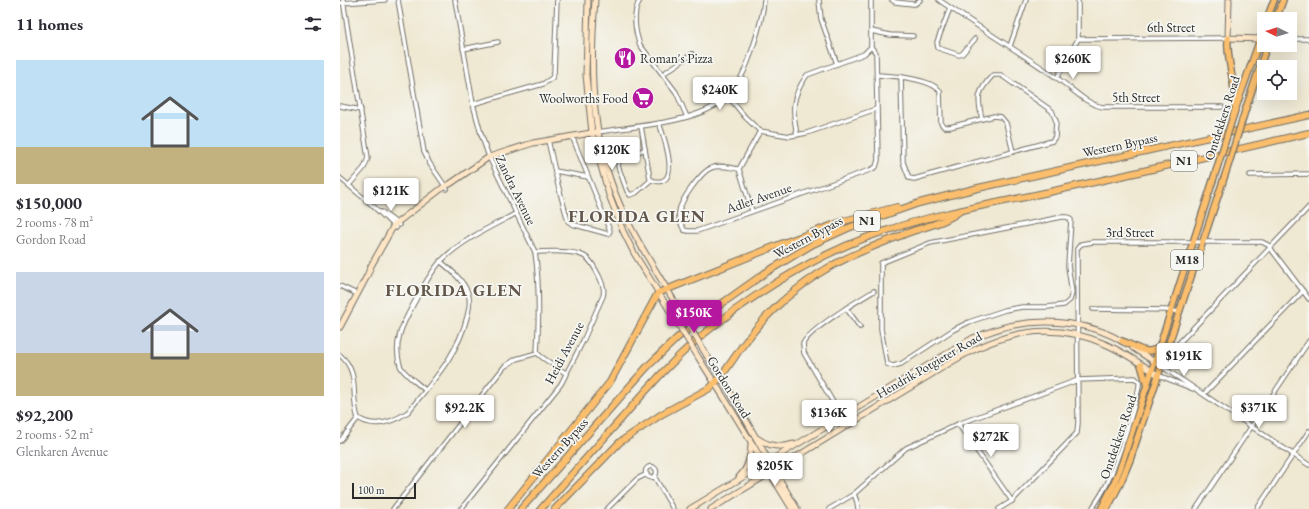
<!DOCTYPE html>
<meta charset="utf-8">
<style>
:root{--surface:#fff;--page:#f7f7f7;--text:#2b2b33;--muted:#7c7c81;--accent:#b5179e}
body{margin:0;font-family:"EB Garamond",serif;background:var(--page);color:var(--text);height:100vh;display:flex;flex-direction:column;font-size:15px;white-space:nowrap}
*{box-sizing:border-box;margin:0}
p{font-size:13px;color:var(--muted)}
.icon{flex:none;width:22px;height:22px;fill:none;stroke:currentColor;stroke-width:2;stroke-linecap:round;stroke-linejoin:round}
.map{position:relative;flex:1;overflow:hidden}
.sheet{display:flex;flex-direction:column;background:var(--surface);width:340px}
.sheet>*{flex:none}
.needle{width:26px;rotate:275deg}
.buttons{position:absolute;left:917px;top:12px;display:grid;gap:8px}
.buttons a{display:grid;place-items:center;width:40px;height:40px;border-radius:0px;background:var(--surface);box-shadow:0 4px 16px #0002;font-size:20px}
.scale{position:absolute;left:12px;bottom:10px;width:64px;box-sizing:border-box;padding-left:4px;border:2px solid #2b2b2b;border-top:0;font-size:11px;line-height:14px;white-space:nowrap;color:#2b2b2b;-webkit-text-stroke:3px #f6f6f2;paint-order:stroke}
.price{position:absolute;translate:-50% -34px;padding:0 9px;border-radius:4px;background:#fff;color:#222;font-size:13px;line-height:26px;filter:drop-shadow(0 1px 2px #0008)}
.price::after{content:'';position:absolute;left:50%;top:24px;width:12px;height:9px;margin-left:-6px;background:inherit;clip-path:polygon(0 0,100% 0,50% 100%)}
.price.on{background:var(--accent);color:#fff}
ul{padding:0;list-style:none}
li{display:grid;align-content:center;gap:8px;height:212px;padding:0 16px}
li span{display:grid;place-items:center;height:124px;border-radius:0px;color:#555}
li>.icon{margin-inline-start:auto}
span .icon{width:72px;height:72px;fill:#fffc;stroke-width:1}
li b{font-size:17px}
h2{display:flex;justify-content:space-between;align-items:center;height:48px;padding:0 16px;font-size:17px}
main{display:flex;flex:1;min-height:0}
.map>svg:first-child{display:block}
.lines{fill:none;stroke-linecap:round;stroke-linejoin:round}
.street-casing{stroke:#706d65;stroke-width:5.5}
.secondary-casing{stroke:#706d65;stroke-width:7}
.primary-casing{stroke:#706d65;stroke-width:8}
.highway-casing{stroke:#706d65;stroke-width:8}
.street{stroke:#fff;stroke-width:3.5}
.secondary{stroke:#fde5c5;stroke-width:5}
.primary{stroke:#fabe6d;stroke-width:5.5}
.highway{stroke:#fabe6d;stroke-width:6}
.secondary-bridge-casing{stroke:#706d65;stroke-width:7;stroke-linecap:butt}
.primary-bridge-casing{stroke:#706d65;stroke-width:8;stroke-linecap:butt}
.secondary-bridge{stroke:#fde5c5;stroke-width:5}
.primary-bridge{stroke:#fabe6d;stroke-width:5.5}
.labels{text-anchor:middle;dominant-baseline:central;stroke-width:3.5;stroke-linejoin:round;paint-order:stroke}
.shield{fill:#f6f6f2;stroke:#686867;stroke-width:1}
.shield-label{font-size:12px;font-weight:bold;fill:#2b2b2b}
.street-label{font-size:13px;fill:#2b2b2b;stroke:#f6f6f2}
.poi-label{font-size:13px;fill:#2b2b2b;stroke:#f6f6f2;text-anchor:start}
.district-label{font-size:17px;font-weight:bold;letter-spacing:1px;fill:#63574b;stroke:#f6f6f2}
</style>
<main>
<section class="sheet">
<h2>11 homes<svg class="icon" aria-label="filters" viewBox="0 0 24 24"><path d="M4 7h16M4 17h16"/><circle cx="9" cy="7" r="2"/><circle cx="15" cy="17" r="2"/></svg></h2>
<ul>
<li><span style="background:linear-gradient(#bfe0f5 70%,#c2b280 0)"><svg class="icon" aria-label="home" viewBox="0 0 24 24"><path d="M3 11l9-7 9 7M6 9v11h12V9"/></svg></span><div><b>$150,000</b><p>2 rooms · 78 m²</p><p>Gordon Road</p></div></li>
<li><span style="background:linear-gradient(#c9d6e8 65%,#c2b280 0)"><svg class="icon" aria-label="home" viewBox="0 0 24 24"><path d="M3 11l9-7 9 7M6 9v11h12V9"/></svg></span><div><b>$92,200</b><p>2 rooms · 52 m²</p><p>Glenkaren Avenue</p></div></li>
</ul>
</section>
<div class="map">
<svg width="969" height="509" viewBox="0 0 969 509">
<rect width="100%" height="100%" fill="#f6f6f2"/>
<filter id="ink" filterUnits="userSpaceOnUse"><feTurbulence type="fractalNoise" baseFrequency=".025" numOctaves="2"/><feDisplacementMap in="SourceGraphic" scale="8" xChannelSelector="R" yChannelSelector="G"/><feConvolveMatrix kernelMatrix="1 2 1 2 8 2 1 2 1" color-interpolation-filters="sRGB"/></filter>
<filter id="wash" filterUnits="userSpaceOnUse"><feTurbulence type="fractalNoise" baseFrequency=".012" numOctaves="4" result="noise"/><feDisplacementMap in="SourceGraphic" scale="16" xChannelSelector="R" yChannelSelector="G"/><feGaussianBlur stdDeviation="0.9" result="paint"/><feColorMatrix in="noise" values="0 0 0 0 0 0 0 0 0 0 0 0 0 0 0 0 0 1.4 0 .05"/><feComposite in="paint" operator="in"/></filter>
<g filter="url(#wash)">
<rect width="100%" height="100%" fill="#efe8d2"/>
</g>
<g filter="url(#ink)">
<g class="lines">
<g class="street-casing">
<g id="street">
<path d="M3 0 28 158 24 168 9 185"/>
<path d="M58 0 84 152 90 164 107 189"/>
<path d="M115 0 133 104 141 134 149 157 195 252C200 285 199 319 197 353L203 358 227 374"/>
<path d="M300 0C292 12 295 32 300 45L336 92 347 117"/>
<path d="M479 0 481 19 497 64"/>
<path d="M552 0 555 2 573 4H575L580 0"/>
<path d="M599 0C638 27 678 51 717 78 732 88 745 104 763 107H882"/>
<path d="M0 3 45 0"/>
<path d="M610 8 597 42 598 48 619 55 622 54 635 39"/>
<path d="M531 31 550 35 573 36"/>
<path d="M738 39 888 38"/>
<path d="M950 39H969"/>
<path d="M670 46 686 0"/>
<path d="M123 49 158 42"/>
<path d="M323 74 352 54"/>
<path d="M537 75C553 76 590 78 600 91L601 123 604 127H610L654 116 661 117 666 123 673 152"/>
<path d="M561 76 563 162 569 178 574 179 712 141 715 137 716 121 712 111 661 75H653C637 92 637 97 642 119"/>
<path d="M717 78 738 39V0"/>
<path d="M388 96 405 117 420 131 450 136 467 133 536 109"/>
<path d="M133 104 203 84 212 78 214 73 217 0"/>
<path d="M0 106 21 110"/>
<path d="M301 126 310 179C313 181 318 182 322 181 338 176 323 134 319 123"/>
<path d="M257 132C294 126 362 123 388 96 400 83 408 64 413 47 418 32 423 16 424 0"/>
<path d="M457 135C452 109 451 98 467 75L524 54 531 47V0"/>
<path d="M208 140 218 185 228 221 232 224 268 234 270 231 232 136"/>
<path d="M305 149 281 160 279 161 278 166 287 191 290 195 296 193 311 180"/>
<path d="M399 169C391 168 380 164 371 168 361 172 340 201 339 212 338 219 341 224 344 230L348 231H357L530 170 536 167 538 160 536 53 531 47"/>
<path d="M215 171 248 177"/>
<path d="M910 175 969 174"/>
<path d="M0 178 33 206 56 228"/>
<path d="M412 211 399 169 420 131"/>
<path d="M42 212 59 225"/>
<path d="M722 217H727L731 220 728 266 732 293 730 300 724 305 707 307H682L665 310 629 322 613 330 561 364 553 366 547 364 541 329V263L590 243Z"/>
<path d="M0 286 17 294"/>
<path d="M506 308 520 327"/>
<path d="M753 309 826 310 840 312"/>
<path d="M838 344 969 207"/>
<path d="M0 355C21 373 10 396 18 418"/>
<path d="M821 366 969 465"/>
<path d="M818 375 853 389"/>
<path d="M85 390C79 384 62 373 60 365 57 357 57 345 59 338 61 323 91 271 101 261 122 240 150 227 175 214"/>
<path d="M864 394 963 291"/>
<path d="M18 418C35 429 53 422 68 412 91 383 118 355 127 317 129 309 131 301 128 293 123 280 111 270 100 261"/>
<path d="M618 424 672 501"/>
<path d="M507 426 464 353 463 344C468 330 519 300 534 291"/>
<path d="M0 441 18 418"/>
<circle cx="311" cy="472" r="5.5"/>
<path d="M314 476 333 509"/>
<path d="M514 494 517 502 518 509"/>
<path d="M53 509 164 367 176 359 197 353"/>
<path d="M121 509 221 384 243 341 263 296C265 289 262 283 259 276 256 270 252 262 247 258 237 249 207 252 195 252"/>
<path d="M267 509 297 479 307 474"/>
<path d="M489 509 514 494 566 448 618 424 738 380 795 378 799 382C801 391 775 467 769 479 765 490 758 499 752 509"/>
<path d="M659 509 672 501 737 433 738 423 737 252V249L741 244 753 242H922L928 245 969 299"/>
<path d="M856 509 969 341"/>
<path d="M917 509 969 431"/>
</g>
</g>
<g class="secondary-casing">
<g id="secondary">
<path d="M248 0 246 75 252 133 269 195 283 231 294 253 333 316"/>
<path d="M255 0C249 76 251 146 285 216 301 249 322 280 340 311"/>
<path d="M889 0 888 38 924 39"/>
<path d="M0 327 27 276 31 266 54 225 105 186 110 184 149 157 193 143 257 132"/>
<path d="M793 348 821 366"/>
<path d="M367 356 389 390 434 470 457 509"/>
<path d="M360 360 383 396 452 509"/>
<path d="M417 438C428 446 439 449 453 444"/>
<path d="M399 477C409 467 410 457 411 444"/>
<path d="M350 509 633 338C647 333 660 327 674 325 710 318 754 323 785 343"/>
<path d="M371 509 613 361C663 332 710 320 765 344 784 352 801 364 818 375"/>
</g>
</g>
<g class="primary-casing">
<g id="primary">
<path d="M927 19 934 0"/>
<path d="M936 19 943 0"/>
<path d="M888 38C886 61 896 83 895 106"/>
<path d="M905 111 927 45"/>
<path d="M894 113 924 28"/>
<path d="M782 341C796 346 807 357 820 347"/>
<path d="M801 365 807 386"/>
<path d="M761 509 773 486 782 463 877 168"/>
<path d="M767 509 780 484 790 460 888 166"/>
</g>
</g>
<g class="highway-casing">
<g id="highway">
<path d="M168 509 270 382 318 293 446 242 504 221 557 207"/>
<path d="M181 509 307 367 337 338 370 312 425 273 473 244 508 228 579 203 638 188 969 115"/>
<path d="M201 509C228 479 254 449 281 419 310 386 339 352 375 325 426 286 483 251 545 231 601 212 660 203 718 190 802 172 885 152 969 133"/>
<path d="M215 509 280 442 322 414 370 388C384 376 392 360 403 345 426 314 447 295 478 274 506 256 539 244 570 232 587 226 605 223 620 211"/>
</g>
</g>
<use href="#street" class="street"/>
<use href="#secondary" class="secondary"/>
<use href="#primary" class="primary"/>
<use href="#highway" class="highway"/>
<g class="secondary-bridge-casing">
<g id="secondary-bridge">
<path d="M340 311 367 356"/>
<path d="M333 316 360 360"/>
</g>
</g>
<g class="primary-bridge-casing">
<g id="primary-bridge">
<path d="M888 166 905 111"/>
<path d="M877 168 894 113"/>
</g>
</g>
<use href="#secondary-bridge" class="secondary-bridge"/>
<use href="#primary-bridge" class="primary-bridge"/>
</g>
</g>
<defs>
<g id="restaurant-disc" transform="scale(1.15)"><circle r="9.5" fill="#b5179e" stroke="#f6f6f2"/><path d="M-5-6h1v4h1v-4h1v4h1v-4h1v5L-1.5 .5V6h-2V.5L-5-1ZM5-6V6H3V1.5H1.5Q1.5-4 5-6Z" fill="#fff"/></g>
<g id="supermarket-disc" transform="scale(1.15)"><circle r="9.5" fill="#b5179e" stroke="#f6f6f2"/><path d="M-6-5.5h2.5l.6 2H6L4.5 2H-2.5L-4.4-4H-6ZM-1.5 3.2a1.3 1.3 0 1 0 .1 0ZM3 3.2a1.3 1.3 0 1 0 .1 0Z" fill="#fff"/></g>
</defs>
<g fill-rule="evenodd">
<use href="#restaurant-disc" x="285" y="58"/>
<use href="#supermarket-disc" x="303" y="98"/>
</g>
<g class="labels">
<g class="shield">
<rect x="831" y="151" width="26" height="20" rx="3"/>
<rect x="514" y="211" width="26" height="20" rx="3"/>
<rect x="831" y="250" width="32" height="20" rx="3"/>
</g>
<g class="shield-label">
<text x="844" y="161">N1</text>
<text x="527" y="221">N1</text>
<text x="847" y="260">M18</text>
</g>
<g class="street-label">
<text x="831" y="27">6th Street</text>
<text x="796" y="97">5th Street</text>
<text transform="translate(882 118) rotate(-72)">Ontdekkers Road</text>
<text transform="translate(780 145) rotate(-12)">Western Bypass</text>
<text transform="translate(176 190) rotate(64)">Zandra Avenue</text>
<text transform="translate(419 198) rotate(-19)">Adler Avenue</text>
<text x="790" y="232">3rd Street</text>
<text transform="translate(468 237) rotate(-28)">Western Bypass</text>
<text transform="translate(224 353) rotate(-62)">Heidi Avenue</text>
<text transform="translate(589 365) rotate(-30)">Hendrik Potgieter Road</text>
<text transform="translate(389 387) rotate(58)">Gordon Road</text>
<text transform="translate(778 437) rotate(-71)">Ontdekkers Road</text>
<text transform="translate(220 448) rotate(-48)">Western Bypass</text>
</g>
<g class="poi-label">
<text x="300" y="58">Roman's Pizza</text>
<text x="288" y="98" text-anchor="end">Woolworths Food</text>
</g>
<g class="district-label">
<text x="297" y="216">FLORIDA GLEN</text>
<text x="114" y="290">FLORIDA GLEN</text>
</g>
</g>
</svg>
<div class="buttons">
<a><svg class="needle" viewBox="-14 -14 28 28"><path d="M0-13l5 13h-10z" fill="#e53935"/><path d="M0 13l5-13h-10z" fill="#7c7c81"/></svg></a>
<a><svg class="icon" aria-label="locate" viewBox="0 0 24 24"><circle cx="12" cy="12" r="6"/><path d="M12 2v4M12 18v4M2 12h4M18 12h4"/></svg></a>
</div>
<div class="scale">100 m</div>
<b class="price" style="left:733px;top:80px">$260K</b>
<b class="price" style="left:380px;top:111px">$240K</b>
<b class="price" style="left:272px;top:171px">$120K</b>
<b class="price" style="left:51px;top:212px">$121K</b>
<b class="price on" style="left:354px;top:334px">$150K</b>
<b class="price" style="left:844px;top:377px">$191K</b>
<b class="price" style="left:125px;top:429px">$92.2K</b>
<b class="price" style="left:919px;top:429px">$371K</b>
<b class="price" style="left:489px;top:434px">$136K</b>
<b class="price" style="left:651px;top:458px">$272K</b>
<b class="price" style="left:435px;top:487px">$205K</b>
</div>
</main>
